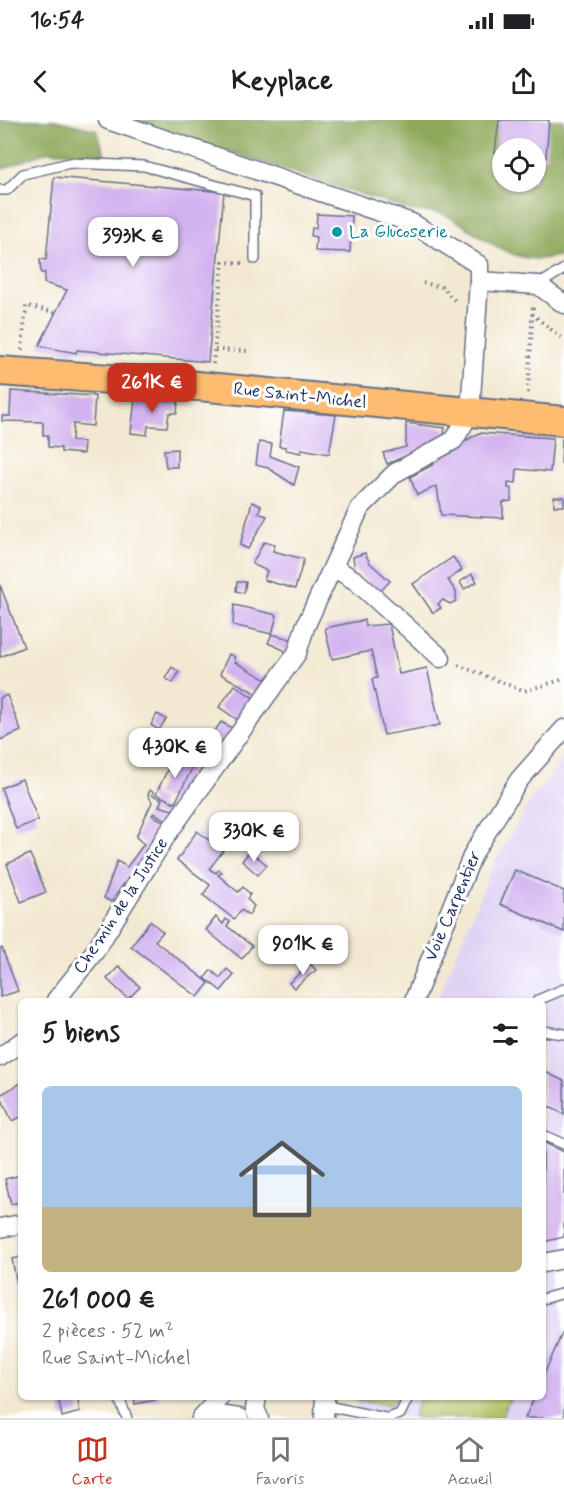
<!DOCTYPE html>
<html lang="fr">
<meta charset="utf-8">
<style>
:root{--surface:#fff;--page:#f2f2f2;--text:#202124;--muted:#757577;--line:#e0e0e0;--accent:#c8321e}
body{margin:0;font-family:Mynerve,sans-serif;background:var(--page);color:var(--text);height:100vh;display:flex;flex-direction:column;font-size:22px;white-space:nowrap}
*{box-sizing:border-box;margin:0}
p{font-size:20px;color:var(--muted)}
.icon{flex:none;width:33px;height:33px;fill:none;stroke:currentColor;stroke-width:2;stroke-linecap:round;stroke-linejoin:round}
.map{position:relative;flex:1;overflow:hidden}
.side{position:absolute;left:18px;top:878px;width:528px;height:402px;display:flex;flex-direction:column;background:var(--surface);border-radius:9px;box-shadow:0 2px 4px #0004}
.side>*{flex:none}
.controls{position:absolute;left:492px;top:18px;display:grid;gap:12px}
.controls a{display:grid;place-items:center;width:54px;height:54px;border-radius:50%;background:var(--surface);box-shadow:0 2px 4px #0004;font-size:30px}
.price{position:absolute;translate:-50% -51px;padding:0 14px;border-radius:12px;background:#fff;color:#222;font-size:20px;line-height:39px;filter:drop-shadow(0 2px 3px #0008)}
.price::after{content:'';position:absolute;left:50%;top:36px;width:18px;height:14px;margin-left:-9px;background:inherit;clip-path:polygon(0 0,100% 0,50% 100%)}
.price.selected{background:var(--accent);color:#fff}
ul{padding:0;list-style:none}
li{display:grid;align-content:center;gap:12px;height:318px;padding:0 24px}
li+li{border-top:2px solid var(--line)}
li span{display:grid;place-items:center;height:186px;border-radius:9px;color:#555}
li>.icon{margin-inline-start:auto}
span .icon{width:108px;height:108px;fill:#fffc;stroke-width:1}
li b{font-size:26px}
h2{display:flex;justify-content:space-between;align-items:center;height:72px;padding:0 24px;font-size:26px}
.status{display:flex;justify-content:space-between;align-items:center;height:42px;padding:0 30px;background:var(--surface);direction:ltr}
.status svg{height:16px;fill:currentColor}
header{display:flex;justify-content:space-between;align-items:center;height:78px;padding:0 24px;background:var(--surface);font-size:27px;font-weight:700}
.menu{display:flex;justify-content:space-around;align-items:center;height:84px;border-top:2px solid var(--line);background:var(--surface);font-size:16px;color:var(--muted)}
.menu a{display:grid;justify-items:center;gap:3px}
.menu .selected{color:var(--accent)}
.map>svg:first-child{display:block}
.built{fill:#e0d4f4}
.green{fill:#b3c265;stroke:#677862;stroke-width:1.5}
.forest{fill:#8ea85a;stroke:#546c5c;stroke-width:1.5;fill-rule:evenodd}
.building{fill:#d2b2ef}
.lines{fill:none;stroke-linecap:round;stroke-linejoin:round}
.lane-casing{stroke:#677087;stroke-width:12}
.street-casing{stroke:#677087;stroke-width:21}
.primary-casing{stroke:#677087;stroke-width:32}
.path{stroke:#677087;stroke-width:4;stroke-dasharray:1.5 4.5;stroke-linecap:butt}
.lane{stroke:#fff;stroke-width:9}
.street{stroke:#fff;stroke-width:18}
.primary{stroke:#fdbc70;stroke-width:28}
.culture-dot{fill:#0f9aa8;stroke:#fff;stroke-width:2}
.labels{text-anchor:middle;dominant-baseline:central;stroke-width:6;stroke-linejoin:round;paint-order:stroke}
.culture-label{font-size:18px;fill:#0d838f;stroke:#fff;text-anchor:start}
.street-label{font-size:18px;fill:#1b2f5e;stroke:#fff}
</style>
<div class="status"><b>16:54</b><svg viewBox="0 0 49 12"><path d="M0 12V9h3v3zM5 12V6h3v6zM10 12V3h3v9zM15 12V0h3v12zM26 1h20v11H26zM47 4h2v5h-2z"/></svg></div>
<header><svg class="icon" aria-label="back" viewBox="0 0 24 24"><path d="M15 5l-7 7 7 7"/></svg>Keyplace<svg class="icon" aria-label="share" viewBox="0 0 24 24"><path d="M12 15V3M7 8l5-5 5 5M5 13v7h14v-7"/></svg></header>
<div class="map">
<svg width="564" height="1298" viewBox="0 0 564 1298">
<rect width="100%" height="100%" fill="#fff"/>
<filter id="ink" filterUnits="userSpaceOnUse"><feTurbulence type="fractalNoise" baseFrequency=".0167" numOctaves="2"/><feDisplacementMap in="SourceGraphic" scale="12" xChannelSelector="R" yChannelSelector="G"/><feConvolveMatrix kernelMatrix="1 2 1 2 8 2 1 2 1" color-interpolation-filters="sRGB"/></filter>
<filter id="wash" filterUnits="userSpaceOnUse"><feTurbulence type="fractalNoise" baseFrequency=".008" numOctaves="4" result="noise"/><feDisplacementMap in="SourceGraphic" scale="24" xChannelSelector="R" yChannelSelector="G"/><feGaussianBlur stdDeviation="1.35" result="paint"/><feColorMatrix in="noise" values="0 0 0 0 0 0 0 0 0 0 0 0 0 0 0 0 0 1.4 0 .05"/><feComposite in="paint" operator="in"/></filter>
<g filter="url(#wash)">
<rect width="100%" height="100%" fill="#f3e9d2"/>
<path class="built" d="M564 637V1298H354L357 1281 352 1277 543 1276V880H437L495 740 534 676Z"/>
<g class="green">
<path d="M421 1276H511V1277L501 1298H417L413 1296Z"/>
<path d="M352 1277H397L390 1285 357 1281Z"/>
</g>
<g class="forest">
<path d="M0 0H54L97 10 105 35 48 31 0 50Z"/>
<path d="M130 0H564V134C515 151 488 118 450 97 440 91 424 92 413 91ZM502 28H536V62H502Z"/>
</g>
<g id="blocks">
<g class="building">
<path d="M499 0H549L546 38 536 37V28H502V34L495 33Z"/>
<path d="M54 57 224 72 208 242 77 230 76 233 39 226 67 170 44 163 45 153H41L40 139 46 140Z"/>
<path d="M317 94 352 96 350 132 315 131 316 117 311 116 312 108H316Z"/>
<path d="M11 271 95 276 93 306 73 304 72 321 84 322 83 334 61 332V328L48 327V315H43V302L2 301V296H10Z"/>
<path d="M135 279 178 281 177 293H169L167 307 148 306 147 315 131 313Z"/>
<path d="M284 291 336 295 329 334 301 329V333L286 330V327L279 326Z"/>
<path d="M406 303 445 308 443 320 387 344 383 333 406 327Z"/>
<path d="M479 313 553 318 550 352 517 349 516 363 508 362V368H511V381L503 382V398L441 395 437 366 417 375 410 357 434 344V339Z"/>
<path d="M562 319H564V343H561Z"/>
<path d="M259 322 272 324 270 336 299 347 294 365 268 348 256 345Z"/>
<path d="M177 329V347H166L164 330Z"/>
<rect x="554" y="377" width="10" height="9"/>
<path d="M252 382 261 386 258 393 267 396 248 429 240 425Z"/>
<path d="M264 422 275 425 273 431 304 439 295 469 264 460 267 451 252 444Z"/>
<path d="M365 433 370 443 390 461 379 473 355 450 353 437Z"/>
<path d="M453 437 462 450 448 460 456 472V481L450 484 443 480 438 484 441 488 433 493 413 464Z"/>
<path d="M472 454 477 462 464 469 460 462Z"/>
<path d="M237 462H246L244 473 236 471Z"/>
<path d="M0 465 24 527 0 537Z"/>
<path d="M234 485 277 495 272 514 233 505Z"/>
<path d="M364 500 365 506 389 504 399 554 427 548 440 605 384 615 372 559 377 558 371 531 332 539 325 508Z"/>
<path d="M272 514 294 520 287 536 284 530 268 523Z"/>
<path d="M229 534 234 536 235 542 267 560 259 575 220 554Z"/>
<path d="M172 547 179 552 173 563 165 558Z"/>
<path d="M235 565 255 579 239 601 219 587Z"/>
<path d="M7 575 21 611 0 620V578Z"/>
<path d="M157 594 166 599 159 610 151 605Z"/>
<path d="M221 602 234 609 211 642 199 633 202 627 197 623 206 612 212 615Z"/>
<path d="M182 636 191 640 188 646 192 648 175 683 156 674 173 638 180 641Z"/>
<path d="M22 659 38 700 16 709 1 668Z"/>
<path d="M150 670 153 672 152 675 162 679 159 686 176 691 168 701 154 693 152 695 167 703 111 782 104 778 117 741 127 747 144 724 136 717 152 682 148 675Z"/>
<path d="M197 711 223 731 209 749 216 753 219 750 222 752 218 755 238 772 243 767 250 774 247 779 254 786 249 795 241 790 234 799 203 775 210 765 177 740Z"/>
<path d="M250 731 267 745 258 755 242 741Z"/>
<path d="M30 734 46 772 21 782 7 744Z"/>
<path d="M515 750 564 771V812L500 784Z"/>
<path d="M216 797 223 804 226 799 230 802 227 806 252 826 242 839 206 810Z"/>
<path d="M150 801 163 812 155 821 209 863 198 877 131 826Z"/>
<path d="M2 828 18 871 0 877V829Z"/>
<path d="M310 844 316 850 294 868 289 863Z"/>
<path d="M119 846 140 867 128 879 107 859Z"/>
<path d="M227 849 234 855 221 871 205 858 211 850 220 858Z"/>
<path d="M543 951 564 961V994L543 984Z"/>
<path d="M21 963V997L12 1001 0 975Z"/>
<path d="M543 1022 564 1032V1117L543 1122Z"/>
<path d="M21 1055V1082L11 1084 5 1059Z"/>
<path d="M21 1137V1175H19L12 1139Z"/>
<path d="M564 1209V1298H525L535 1276H543V1257Z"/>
<path d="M58 1276H77L80 1292 62 1297Z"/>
<path d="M134 1276H161V1279L135 1284Z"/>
</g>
</g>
</g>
<g filter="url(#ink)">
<use href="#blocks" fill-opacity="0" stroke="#677087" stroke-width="1.5"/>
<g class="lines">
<g class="lane-casing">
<g id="lane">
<path d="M0 70H7L23 54 70 43 144 46 255 76V139"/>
<path d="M538 165 564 149"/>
<path d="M538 880 564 869"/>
<path d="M543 911 564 914"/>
<path d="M543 1015 564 1024"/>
<path d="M543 1179 564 1173"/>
<path d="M118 1276 127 1298"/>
<path d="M327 1286 385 1298"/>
<path d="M388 1298 400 1294 409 1276"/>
</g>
</g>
<g class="street-casing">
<g id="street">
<path d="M479 161 538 165 564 184"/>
<path d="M333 447 356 461 441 538"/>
<path d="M56 880 95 831 166 716 297 533 305 507 360 388 395 353 454 320 470 293 479 161V145L412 103 108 0"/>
<path d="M414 880 473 734 519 660 564 609"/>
<path d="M0 937 21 922"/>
<path d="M0 1108 21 1104"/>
<path d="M543 1143 564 1139"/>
<path d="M257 1276 255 1289 259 1298"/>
<path d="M201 1298 225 1296 239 1298"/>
<path d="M201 1298 221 1276"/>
<path d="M324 1298 325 1276"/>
</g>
</g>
<g class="primary-casing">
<path id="primary" d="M0 251 166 263 564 301"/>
</g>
<g class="path">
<path d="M423 163 442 167 457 183"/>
<path d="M532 194 564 220"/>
<path d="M22 230 26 186 55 192"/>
<path d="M215 230 250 231"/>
<path d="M213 244 223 142 242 143"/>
<path d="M528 273 533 185"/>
<path d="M458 545 524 571 564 559"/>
</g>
<use href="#lane" class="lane"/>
<use href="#street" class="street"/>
<use href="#primary" class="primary"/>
</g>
</g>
<circle class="culture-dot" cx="337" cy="112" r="6"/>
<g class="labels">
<g class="culture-label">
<text x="349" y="112">La Glucoserie</text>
</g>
<g class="street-label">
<text transform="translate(300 276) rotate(6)">Rue Saint-Michel</text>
<text transform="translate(121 786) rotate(-57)">Chemin de la Justice</text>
<text transform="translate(453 786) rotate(-67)">Voie Carpentier</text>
</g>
</g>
</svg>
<div class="controls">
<a><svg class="icon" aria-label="locate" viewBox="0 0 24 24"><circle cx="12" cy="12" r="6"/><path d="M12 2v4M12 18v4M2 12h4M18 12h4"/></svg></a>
</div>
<b class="price" style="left:133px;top:148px">393K €</b>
<b class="price selected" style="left:152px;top:294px">261K €</b>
<b class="price" style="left:175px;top:659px">430K €</b>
<b class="price" style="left:254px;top:743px">330K €</b>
<b class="price" style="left:303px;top:856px">901K €</b>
<section class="side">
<h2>5 biens<svg class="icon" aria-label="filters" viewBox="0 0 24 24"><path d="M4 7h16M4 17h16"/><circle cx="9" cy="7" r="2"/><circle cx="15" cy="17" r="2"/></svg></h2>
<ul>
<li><span style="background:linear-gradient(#a9c7e8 65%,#c2b280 0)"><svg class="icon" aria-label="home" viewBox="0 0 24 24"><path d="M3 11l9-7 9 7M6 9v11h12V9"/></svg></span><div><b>261 000 €</b><p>2 pièces · 52 m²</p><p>Rue Saint-Michel</p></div></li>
</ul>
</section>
</div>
<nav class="menu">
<a class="selected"><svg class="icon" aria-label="map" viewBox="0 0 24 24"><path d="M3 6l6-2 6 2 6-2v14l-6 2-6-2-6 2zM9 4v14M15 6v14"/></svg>Carte</a>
<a><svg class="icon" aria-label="saved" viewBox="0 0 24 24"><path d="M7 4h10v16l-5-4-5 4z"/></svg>Favoris</a>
<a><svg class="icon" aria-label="home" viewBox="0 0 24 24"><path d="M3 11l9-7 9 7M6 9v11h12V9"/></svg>Accueil</a>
</nav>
